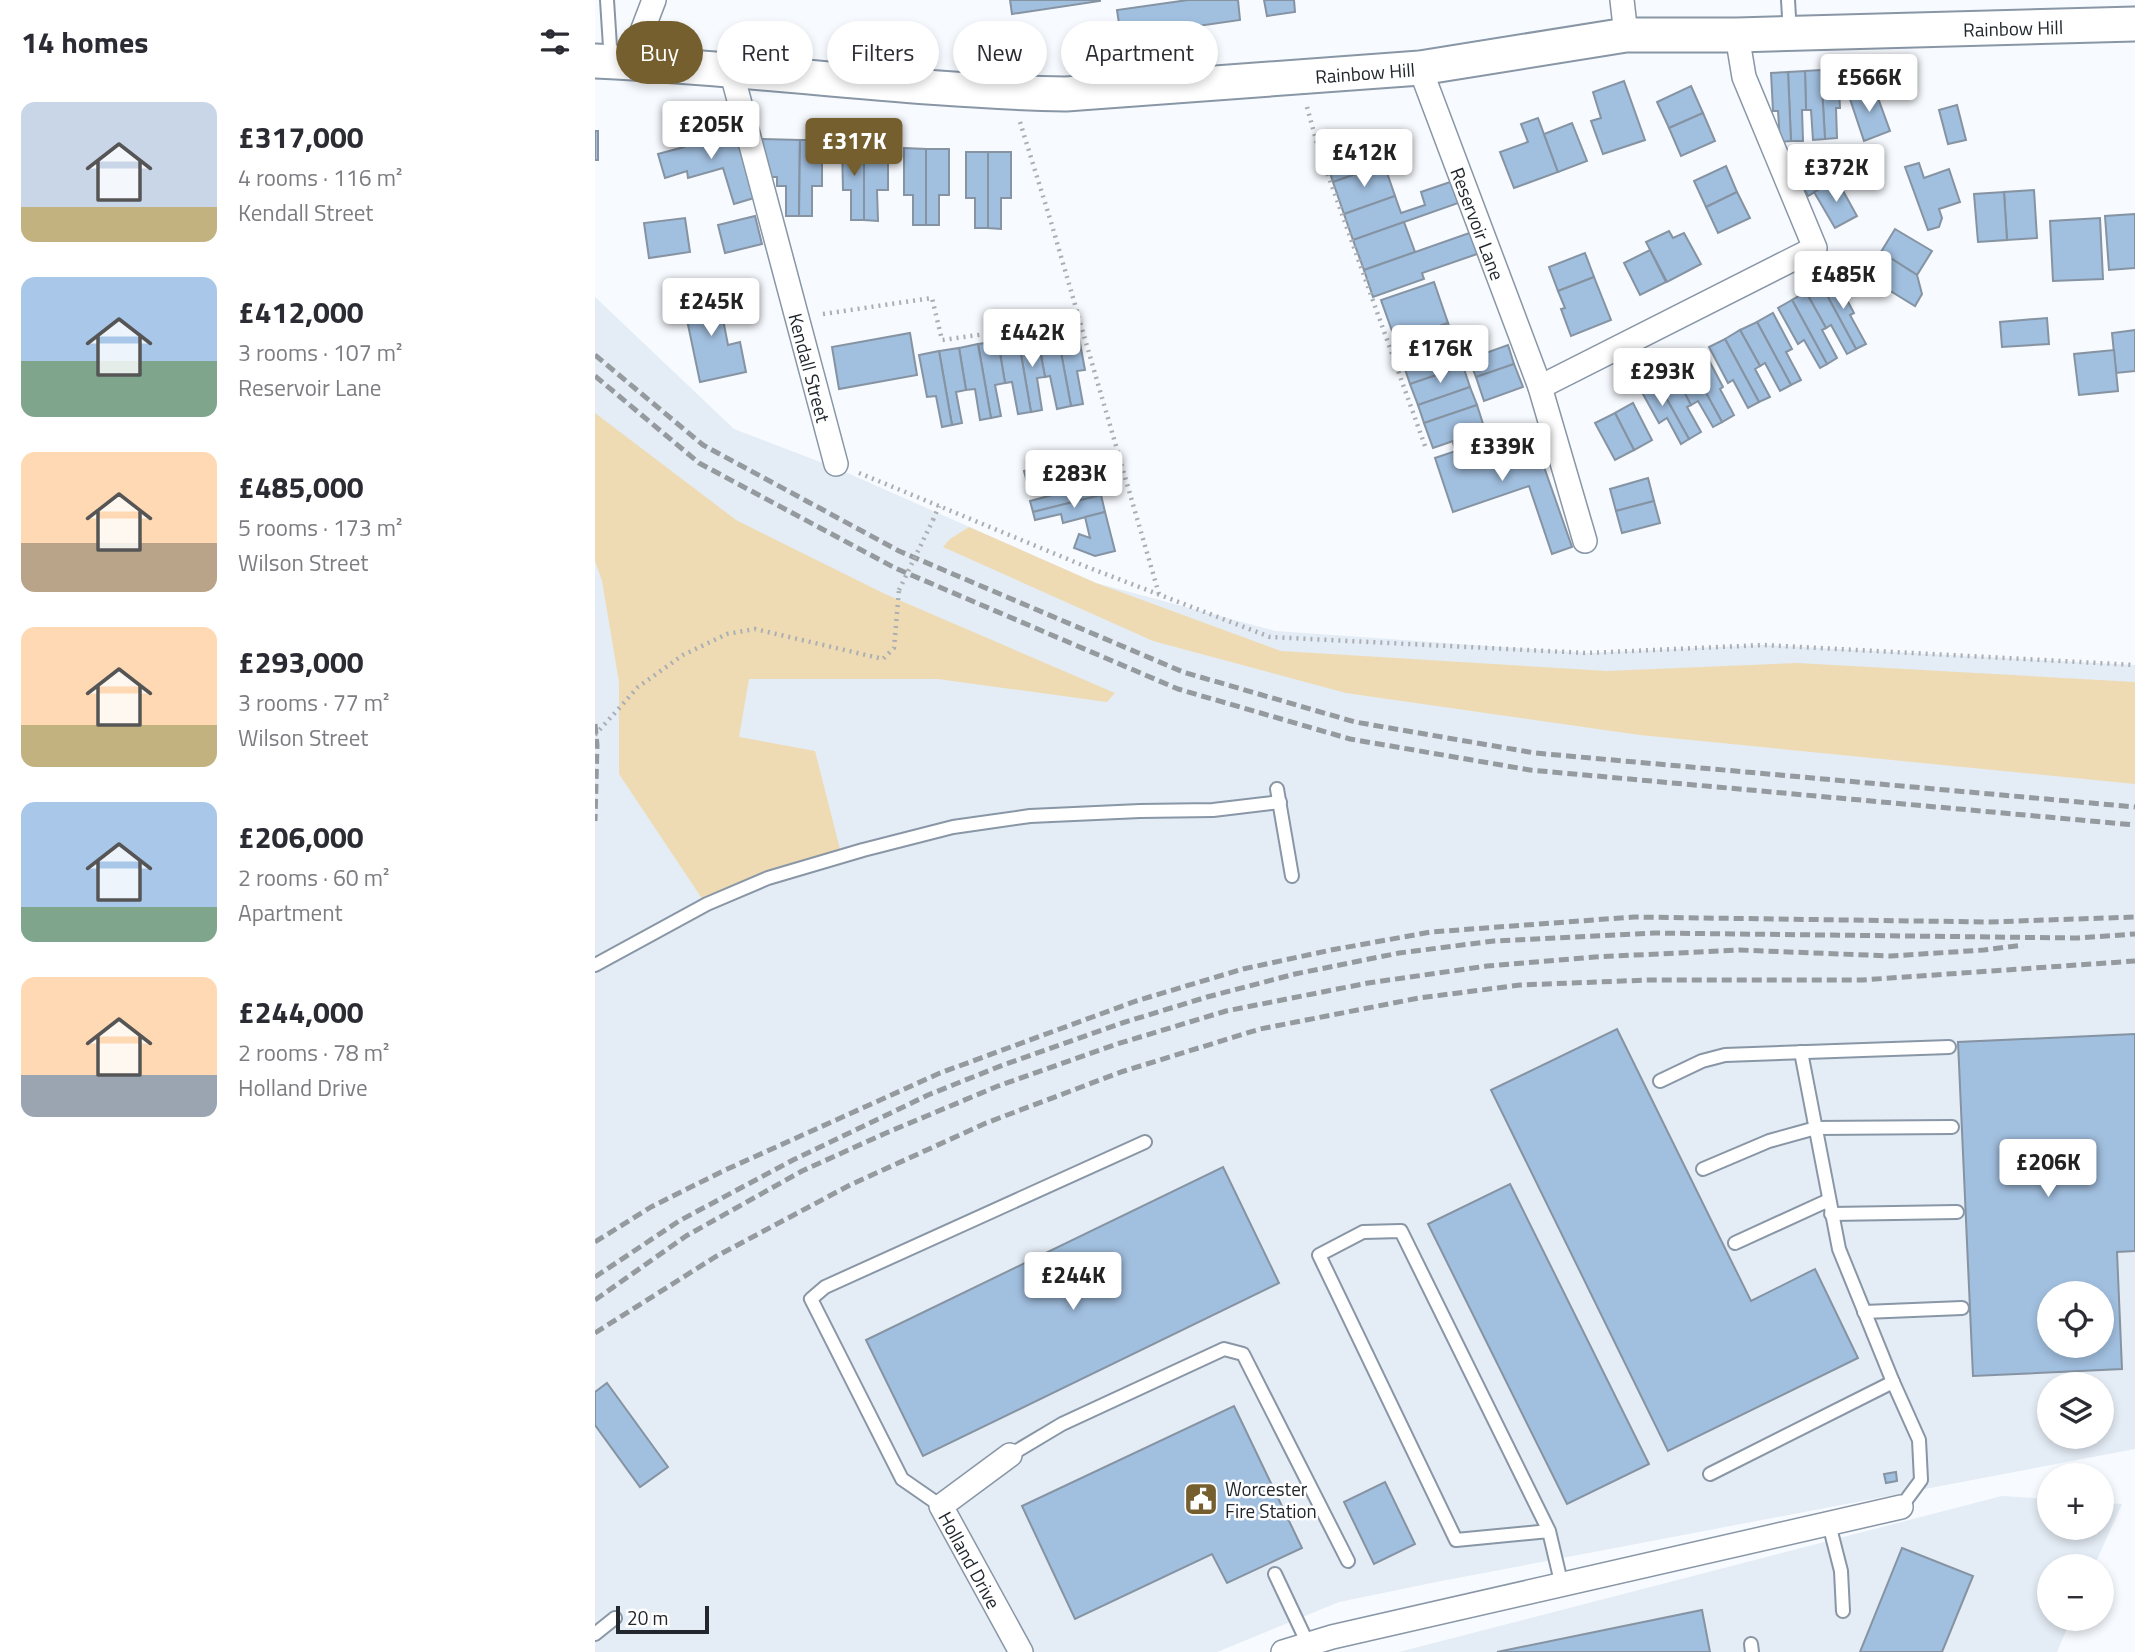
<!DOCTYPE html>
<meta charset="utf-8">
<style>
:root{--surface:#fff;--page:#f7f7f7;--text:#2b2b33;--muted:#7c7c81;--accent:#755f2f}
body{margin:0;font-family:"Titillium Web",sans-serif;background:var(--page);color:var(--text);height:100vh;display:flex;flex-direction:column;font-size:26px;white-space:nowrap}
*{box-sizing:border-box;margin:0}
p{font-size:23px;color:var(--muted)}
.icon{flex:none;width:38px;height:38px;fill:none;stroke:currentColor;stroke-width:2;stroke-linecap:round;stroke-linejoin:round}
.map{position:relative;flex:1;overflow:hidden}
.drawer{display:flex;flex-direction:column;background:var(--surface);width:595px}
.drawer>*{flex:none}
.top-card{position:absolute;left:21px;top:21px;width:665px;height:63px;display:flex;gap:14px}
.controls{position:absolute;left:1442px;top:1281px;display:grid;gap:14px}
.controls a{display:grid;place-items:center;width:77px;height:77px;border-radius:50%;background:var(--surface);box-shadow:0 4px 10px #0003;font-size:35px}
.scale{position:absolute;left:21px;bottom:18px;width:93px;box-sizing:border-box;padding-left:7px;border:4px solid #21272d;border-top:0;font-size:19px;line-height:24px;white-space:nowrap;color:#21272d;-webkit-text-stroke:5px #fff;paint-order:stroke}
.price{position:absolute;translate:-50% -60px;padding:0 16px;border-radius:7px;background:#fff;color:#222;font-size:23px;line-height:46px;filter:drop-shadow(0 2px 4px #0008)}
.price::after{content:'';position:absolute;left:50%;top:42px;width:21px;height:16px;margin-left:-10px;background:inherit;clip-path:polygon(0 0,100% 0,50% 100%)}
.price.current{background:var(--accent);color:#fff}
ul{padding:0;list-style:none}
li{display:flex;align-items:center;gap:21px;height:175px;padding:0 21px}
li span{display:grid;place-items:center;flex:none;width:196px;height:140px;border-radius:14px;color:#555}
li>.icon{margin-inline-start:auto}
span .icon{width:84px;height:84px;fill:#fffc;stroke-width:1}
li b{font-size:30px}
h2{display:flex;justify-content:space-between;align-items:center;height:84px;padding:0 21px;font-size:30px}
.pill{padding:0 24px;border-radius:32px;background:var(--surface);box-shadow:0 4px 10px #0003;font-size:24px;line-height:63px}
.pill.current{background:var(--accent);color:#fff}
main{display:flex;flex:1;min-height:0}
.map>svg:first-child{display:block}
.built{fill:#e4ecf5;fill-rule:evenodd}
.green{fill:#eedbb3}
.building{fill:#a1bfdf;stroke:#8593a2;stroke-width:2;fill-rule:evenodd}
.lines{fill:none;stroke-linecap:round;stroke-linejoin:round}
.service-casing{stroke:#8896a6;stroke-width:16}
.minor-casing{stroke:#8896a6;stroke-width:26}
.secondary-casing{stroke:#8896a6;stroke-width:37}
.path{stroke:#abafb3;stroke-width:4.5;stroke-dasharray:2 5;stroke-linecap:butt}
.service{stroke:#fff;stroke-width:12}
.minor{stroke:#fff;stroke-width:23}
.secondary{stroke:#fff;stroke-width:33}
.rail{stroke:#959a9f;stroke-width:5;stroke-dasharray:10 5;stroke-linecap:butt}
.path-bridge{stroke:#abafb3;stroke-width:4.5;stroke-dasharray:2 5;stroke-linecap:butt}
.labels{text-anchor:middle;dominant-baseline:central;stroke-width:5;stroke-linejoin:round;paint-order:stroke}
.street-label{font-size:19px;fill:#21272d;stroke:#fff}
.poi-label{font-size:19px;fill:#21272d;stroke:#fff;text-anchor:start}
</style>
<main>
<section class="drawer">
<h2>14 homes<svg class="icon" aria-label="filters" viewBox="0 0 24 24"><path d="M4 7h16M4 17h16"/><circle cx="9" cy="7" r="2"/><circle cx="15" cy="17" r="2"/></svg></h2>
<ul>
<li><span style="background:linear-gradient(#c9d6e8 75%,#c2b280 0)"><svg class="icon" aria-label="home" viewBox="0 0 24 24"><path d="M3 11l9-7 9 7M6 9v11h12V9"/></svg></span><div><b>£317,000</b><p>4 rooms · 116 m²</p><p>Kendall Street</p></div></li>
<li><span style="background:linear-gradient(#a9c7e8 60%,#7fa58c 0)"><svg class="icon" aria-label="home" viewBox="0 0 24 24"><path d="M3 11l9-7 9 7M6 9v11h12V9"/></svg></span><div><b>£412,000</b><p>3 rooms · 107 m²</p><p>Reservoir Lane</p></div></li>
<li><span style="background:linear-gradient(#ffd9b3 65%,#b9a48a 0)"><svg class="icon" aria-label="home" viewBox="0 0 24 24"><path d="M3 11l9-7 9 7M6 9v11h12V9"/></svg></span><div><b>£485,000</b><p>5 rooms · 173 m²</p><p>Wilson Street</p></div></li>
<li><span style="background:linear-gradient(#ffd9b3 70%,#c2b280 0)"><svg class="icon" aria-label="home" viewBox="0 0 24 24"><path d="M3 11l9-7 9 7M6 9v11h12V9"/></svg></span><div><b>£293,000</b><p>3 rooms · 77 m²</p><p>Wilson Street</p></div></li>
<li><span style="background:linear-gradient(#a9c7e8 75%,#7fa58c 0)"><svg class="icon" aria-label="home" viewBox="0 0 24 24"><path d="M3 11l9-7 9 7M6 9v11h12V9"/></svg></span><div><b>£206,000</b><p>2 rooms · 60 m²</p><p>Apartment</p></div></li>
<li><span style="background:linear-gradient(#ffd9b3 70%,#9aa5b1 0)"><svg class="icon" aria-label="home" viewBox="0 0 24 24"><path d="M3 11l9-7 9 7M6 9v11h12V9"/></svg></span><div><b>£244,000</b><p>2 rooms · 78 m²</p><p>Holland Drive</p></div></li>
</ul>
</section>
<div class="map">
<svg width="1540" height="1652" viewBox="0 0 1540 1652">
<rect width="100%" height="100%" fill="#f7fafe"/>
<g class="built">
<path d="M0 297 139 429 241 468 501 583 681 631 992 653 1169 645 1540 665V1449L841 1582 744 1602 622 1652H0ZM1454 1293H1507V1346H1454ZM1454 1384H1507V1437H1454Z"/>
<path d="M1407 1496 1454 1499V1528H1507V1503L1527 1504 1499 1566H1454V1619H1476L1462 1652H804Z"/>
</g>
<g class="green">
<path d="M0 413 141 520 290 594 520 693 512 702 343 679H154L144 737 220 751 246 853 108 900 24 774V682L7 581 0 561Z"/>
<path d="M374 527 501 583 686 651 1012 671 1202 663 1540 682V784L1045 735 751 693 558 641 348 547 355 539Z"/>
</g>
<g class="building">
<path d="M415 0H505V1L417 14Z"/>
<path d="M593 0H643L645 20 526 37 522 10Z"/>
<path d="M669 0H699L700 12 672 16Z"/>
<path d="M1243 69 1245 108H1241L1242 138 1230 139 1226 70Z"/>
<path d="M1226 70 1230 139 1218 140 1216 110H1211L1210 71Z"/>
<path d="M1210 71 1211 110H1207L1208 141H1196L1193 72Z"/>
<path d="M1193 72 1196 141 1185 142 1183 111H1178L1176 73Z"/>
<path d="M1029 81 1050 140 1008 154 996 121 1006 118 998 92Z"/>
<path d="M1096 86 1108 113 1074 128 1062 102Z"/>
<path d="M1279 87 1295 131 1269 141 1254 96Z"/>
<path d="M1362 105 1371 140 1353 144 1344 110Z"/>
<path d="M1108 113 1120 141 1086 156 1074 128Z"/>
<path d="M943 118 963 172 919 188 905 152 933 142 926 124Z"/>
<path d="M977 123 992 161 963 172 949 134Z"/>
<path d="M138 126 159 198 139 204 128 168 93 178 92 171 70 178 63 154 89 147 87 141Z"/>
<rect x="0" y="131" width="3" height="29"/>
<path d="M778 131 789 164 738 182 727 149Z"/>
<path d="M162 139 205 140 204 216H191V186H182V177H174Z"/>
<path d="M205 140H227V186H217V216H204Z"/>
<path d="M247 144H269V220H256V190H248Z"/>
<path d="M269 144H293V190H282L283 221 269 220Z"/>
<path d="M309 148 331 149V225H318V195H309Z"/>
<path d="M331 149H354V195H344V225H331Z"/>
<path d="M371 152H393V228H380V198H371Z"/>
<path d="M393 152H416V198H406V229L393 228Z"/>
<path d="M1218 157 1233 184 1213 196 1198 168Z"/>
<path d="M1324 163 1329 178 1354 169 1365 202 1344 209 1347 218 1344 227 1333 230 1310 167Z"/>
<path d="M789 164 800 196 749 214 738 182Z"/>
<path d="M1131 166 1142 192 1111 207 1099 181Z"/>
<path d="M861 180 869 201 758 240 749 214 800 196 806 213 830 205 826 192Z"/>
<path d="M1242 180 1262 216 1240 228 1219 192Z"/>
<path d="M1439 190 1442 238 1412 240 1409 192Z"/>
<path d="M1142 192 1155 218 1123 233 1111 207Z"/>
<path d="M1409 192 1412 240 1383 242 1379 194Z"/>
<path d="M1540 214V268L1514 270 1510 216Z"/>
<path d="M160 216 167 244 130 253 123 225Z"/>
<path d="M90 218 95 252 54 258 49 223Z"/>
<path d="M1505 218 1508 279 1458 281 1455 221Z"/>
<path d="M809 222 820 252 769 270 758 240Z"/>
<path d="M1300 229 1337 251 1322 275 1286 252Z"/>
<path d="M880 231 888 252 827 273 829 279 778 297 769 270Z"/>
<path d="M1074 231 1078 238 1089 233 1106 264 1072 282 1051 242Z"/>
<path d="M1055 250 1071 282 1045 295 1029 263Z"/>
<path d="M1286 252 1322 275 1327 294 1320 306 1271 276Z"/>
<path d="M990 253 999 277 963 291 954 267Z"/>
<path d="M999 277 1016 320 976 336 966 309 970 308 963 291Z"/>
<path d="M1240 277 1259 313 1255 315 1271 344 1261 349 1226 284Z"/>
<path d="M839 282 853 323 801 342 786 300Z"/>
<path d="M1226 284 1261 349 1252 354 1236 325 1231 328 1211 292Z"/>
<path d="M122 289 133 345 145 342 151 372 105 382 87 296Z"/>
<path d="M1211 292 1231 328 1227 330 1242 358 1232 364 1197 300Z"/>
<path d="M1197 300 1232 364 1225 368 1209 340 1203 344 1183 308Z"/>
<path d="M1178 313 1197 349 1191 352 1206 380 1196 385 1162 322Z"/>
<path d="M1452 318 1454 344 1407 347 1405 322Z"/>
<path d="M1162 322 1196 385 1185 391 1170 363 1165 366 1145 330Z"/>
<path d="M853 323 868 366 815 384 801 342Z"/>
<path d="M482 327 490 370 482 371 488 404 476 406 462 331Z"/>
<path d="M1145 330 1165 366 1160 369 1175 397 1164 402 1130 339Z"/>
<path d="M1540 330V371L1521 373 1517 333Z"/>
<path d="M462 331 476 406 462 409 455 376 450 377 442 334Z"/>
<path d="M315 333 322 375 244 389 237 347Z"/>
<path d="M442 334 450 377 442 378 447 410 436 412 423 337Z"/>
<path d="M423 337 436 412 423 414 417 382 410 383 403 341Z"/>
<path d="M1130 339 1164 402 1153 408 1138 380 1133 383 1114 347Z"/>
<path d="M403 341 410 383 400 385 406 416 396 418 383 344Z"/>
<path d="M383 344 396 418 385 420 380 389 371 390 364 348Z"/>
<path d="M913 345 919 364 881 377 874 359Z"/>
<path d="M364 348 371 390 361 392 367 423 357 425 344 351Z"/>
<path d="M1519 350 1523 391 1484 395 1479 354Z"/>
<path d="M344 351 357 425 347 427 341 396 332 397 324 355Z"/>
<path d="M1109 351 1128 387 1125 389 1139 415 1127 422 1093 360Z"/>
<path d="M1093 360 1127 422 1118 427 1103 401 1096 405 1077 369Z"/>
<path d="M919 364 928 387 889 401 881 377Z"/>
<path d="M868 366 875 387 823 405 815 384Z"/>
<path d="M1077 369 1096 405 1092 407 1106 432 1094 439 1060 378Z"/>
<path d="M1060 378 1094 439 1086 444 1072 418 1064 423 1044 387Z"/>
<path d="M875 387 882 405 829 423 823 405Z"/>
<path d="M1038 403 1057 440 1039 450 1020 413Z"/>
<path d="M882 405 890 430 838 448 829 423Z"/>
<path d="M1020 413 1039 450 1020 460 1000 423Z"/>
<path d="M884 434 893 461 941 444 977 547 957 554 934 486 858 512 840 458 861 451 858 443Z"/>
<path d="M496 455 501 475 459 486 456 475 432 482 429 471Z"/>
<path d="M501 475 506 495 438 512 435 501 461 494 459 486Z"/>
<path d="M1053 478 1059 501 1021 511 1015 489Z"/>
<path d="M506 495 510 512 468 523 466 514 440 520 438 512Z"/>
<path d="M1059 501 1065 523 1027 533 1021 511Z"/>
<path d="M510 512 520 551 500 556 479 548 484 534 495 538 490 517Z"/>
<path d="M1022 1029 1156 1301 1220 1269 1263 1358 1073 1451 896 1090Z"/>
<path d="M1540 1034V1251L1522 1252 1527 1369 1378 1376 1363 1042ZM1454 1293H1507V1346H1454Z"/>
<path d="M628 1167 684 1283 328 1456 271 1340Z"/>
<path d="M915 1184 1054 1464 972 1504 833 1224Z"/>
<path d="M12 1383 73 1467 45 1487 0 1425V1392Z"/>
<path d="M639 1406 707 1548 632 1583 617 1554 480 1619 427 1506Z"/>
<path d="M1301 1472 1302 1481 1291 1483 1289 1474Z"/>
<path d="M790 1482 820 1544 779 1564 749 1502Z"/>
<path d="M1307 1548 1378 1576 1347 1652H1265Z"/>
<path d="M1107 1610 1115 1652H902Z"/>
</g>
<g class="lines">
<g class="service-casing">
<g id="service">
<path d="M12 0 16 62"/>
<path d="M1193 0 1195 34"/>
<path d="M682 789 697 876"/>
<path d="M0 965 112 904 173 878 268 850 358 827 435 816 545 811 618 810 685 802"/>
<path d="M1206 1052 1244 1249 1298 1382 1324 1440 1326 1480 1306 1507"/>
<path d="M1065 1081 1107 1061 1130 1055 1354 1047"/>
<path d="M1108 1169 1174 1141 1221 1128 1357 1127"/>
<path d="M1236 1214 1362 1212"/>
<path d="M1140 1243 1234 1200"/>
<path d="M1269 1312 1367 1308"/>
<path d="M415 1455 467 1424 629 1349 648 1354 753 1561"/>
<path d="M1115 1474 1298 1382"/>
<path d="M346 1506 307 1479 216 1299 230 1287 550 1142"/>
<path d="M1234 1524 1246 1571 1248 1611"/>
<path d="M954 1531 861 1540 724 1255 768 1232 806 1231 954 1531 967 1586"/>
<path d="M680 1574 713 1644"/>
<path d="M0 1634 20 1618"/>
<path d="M1156 1644 1157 1652"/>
</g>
</g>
<g class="minor-casing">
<g id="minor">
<path d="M1027 0 1031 35"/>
<path d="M35 63 59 0"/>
<path id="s1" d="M825 68 945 387 990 541"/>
<path id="s2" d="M136 70 241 464"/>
<path d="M945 387 1220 248 1149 77 1142 35"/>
<path id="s3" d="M415 1455 346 1506 426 1652"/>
<path d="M688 1652 737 1637 1306 1507"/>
</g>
</g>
<g class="secondary-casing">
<g id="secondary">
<path id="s4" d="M0 61C157 68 314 91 471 94L825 68 1031 35H1142L1540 24"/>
</g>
</g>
<g class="path">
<path d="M712 107 723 147 830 446"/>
<path d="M425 122 456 222 564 594"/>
<path d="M228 314 337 298 347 340 485 321"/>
<path d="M264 473 487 565 675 637 992 653 1169 645 1540 665"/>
<path d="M338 520 344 506"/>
<path d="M0 735 43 687 88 655 132 634 160 629 288 659 299 648 304 590"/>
</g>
<use href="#service" class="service"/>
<use href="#minor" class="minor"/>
<use href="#secondary" class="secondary"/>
<g class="rail">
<path d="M0 355 108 445 304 551 588 672 760 722 940 753 1540 807"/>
<path d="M0 376 104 463 300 568 583 689 755 739 935 770 1540 825"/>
<path d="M0 724 2 745 0 821"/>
<path d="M0 1242 56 1207 128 1171 345 1073 541 1001 648 969 736 950 836 932 1039 917 1393 922 1540 917"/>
<path d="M0 1277 84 1221 198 1160 333 1095 408 1065 527 1023 612 997 700 974 804 953 899 941 1059 933 1483 938 1540 934"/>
<path d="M0 1300 91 1236 207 1171 291 1133 403 1086 522 1044 631 1011 773 983 892 966 1000 957 1144 950 1296 956 1389 950 1428 945"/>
<path d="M0 1333 120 1257 255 1185 391 1123 526 1072 665 1029 824 998 925 985 1053 980H1267L1540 961"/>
</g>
<path class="path-bridge" d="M304 590 338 520"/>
</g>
<defs>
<g id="civic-square" transform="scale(1.75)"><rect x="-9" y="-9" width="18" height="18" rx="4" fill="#755f2f" stroke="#fff"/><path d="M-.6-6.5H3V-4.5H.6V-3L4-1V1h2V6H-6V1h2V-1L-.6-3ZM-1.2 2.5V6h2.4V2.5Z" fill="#fff"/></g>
</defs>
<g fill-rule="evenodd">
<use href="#civic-square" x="606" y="1499"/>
</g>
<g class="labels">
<g class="street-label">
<text stroke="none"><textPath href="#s4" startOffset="1423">Rainbow Hill</textPath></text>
<text stroke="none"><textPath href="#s4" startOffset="772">Rainbow Hill</textPath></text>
<text stroke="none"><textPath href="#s1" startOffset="166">Reservoir Lane</textPath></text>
<text stroke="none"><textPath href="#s2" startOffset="308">Kendall Street</textPath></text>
<text stroke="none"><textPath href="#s3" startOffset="147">Holland Drive</textPath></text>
</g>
<g class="poi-label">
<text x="630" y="1488">Worcester<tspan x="630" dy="22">Fire Station</tspan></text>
</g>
</g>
</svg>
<div class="controls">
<a><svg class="icon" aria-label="locate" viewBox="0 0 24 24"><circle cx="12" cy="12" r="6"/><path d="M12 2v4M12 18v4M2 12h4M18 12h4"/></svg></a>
<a><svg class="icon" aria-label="layers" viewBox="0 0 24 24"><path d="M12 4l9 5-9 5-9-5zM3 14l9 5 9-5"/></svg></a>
<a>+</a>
<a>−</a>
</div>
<div class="scale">20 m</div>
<b class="price" style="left:1274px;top:114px">£566K</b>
<b class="price" style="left:116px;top:161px">£205K</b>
<b class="price current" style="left:259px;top:178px">£317K</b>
<b class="price" style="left:769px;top:189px">£412K</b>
<b class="price" style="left:1241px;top:204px">£372K</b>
<b class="price" style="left:1248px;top:311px">£485K</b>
<b class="price" style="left:116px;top:338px">£245K</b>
<b class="price" style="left:437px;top:369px">£442K</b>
<b class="price" style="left:845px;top:385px">£176K</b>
<b class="price" style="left:1067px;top:408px">£293K</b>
<b class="price" style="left:907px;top:483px">£339K</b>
<b class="price" style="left:479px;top:510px">£283K</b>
<b class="price" style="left:1453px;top:1199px">£206K</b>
<b class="price" style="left:478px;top:1312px">£244K</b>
<div class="top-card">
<a class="pill current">Buy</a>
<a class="pill">Rent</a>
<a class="pill">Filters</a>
<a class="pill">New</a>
<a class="pill">Apartment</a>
</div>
</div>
</main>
